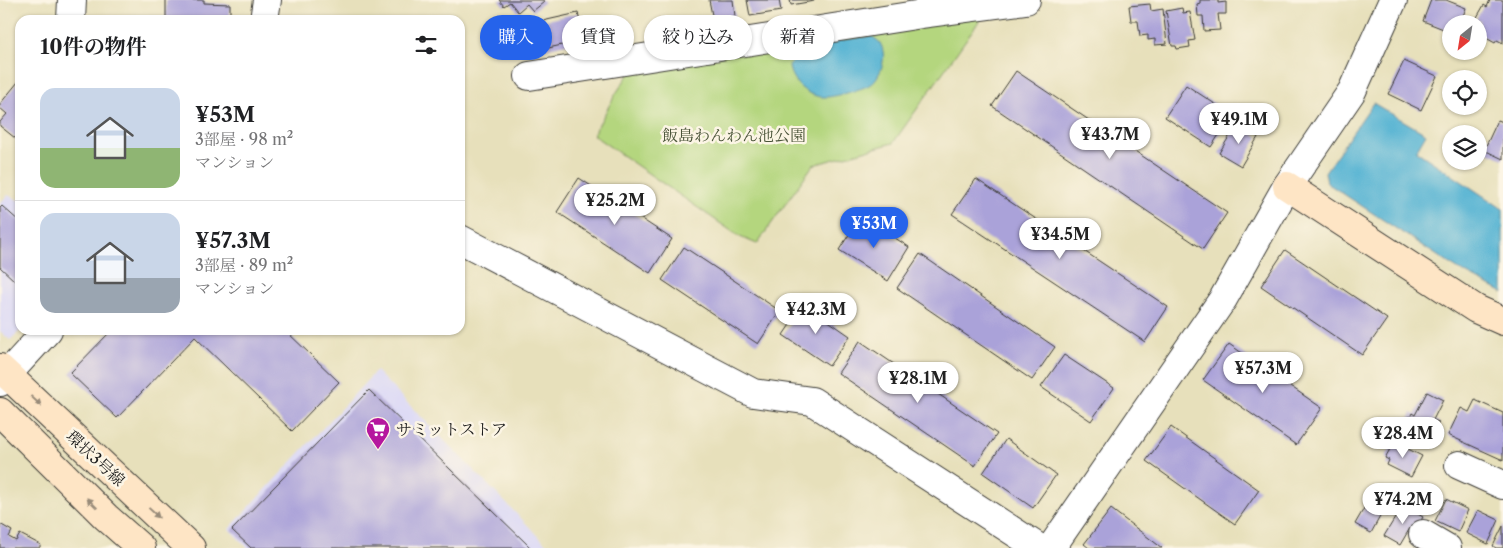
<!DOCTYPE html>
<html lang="ja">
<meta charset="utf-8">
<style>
:root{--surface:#fff;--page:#f6f6f6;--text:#202124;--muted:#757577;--line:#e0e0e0;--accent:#2563eb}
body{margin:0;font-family:"Libre Caslon Text","Noto Serif JP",serif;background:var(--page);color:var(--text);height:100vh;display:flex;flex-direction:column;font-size:19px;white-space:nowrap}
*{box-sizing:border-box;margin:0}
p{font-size:16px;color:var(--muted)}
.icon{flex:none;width:28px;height:28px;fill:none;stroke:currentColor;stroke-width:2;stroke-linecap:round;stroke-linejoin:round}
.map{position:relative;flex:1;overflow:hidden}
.panel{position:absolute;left:15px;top:15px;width:450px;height:320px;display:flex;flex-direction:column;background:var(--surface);border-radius:15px;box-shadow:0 1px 4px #0004}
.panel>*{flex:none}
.banner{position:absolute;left:480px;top:15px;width:475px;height:45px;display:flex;gap:10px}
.needle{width:32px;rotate:210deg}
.controls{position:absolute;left:1442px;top:15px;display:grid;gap:10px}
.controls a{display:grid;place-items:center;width:45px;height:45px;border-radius:50%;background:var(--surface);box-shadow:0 1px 4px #0004;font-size:25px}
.price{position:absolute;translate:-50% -42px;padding:0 11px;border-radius:18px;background:#fff;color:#222;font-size:16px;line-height:32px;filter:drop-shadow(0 1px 2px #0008)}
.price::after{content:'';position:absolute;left:50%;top:30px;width:15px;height:11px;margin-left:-8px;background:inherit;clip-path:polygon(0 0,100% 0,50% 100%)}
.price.selected{background:var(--accent);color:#fff}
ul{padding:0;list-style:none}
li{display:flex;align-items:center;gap:15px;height:125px;padding:0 25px}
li+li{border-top:1px solid var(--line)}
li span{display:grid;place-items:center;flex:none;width:140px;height:100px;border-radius:15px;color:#555}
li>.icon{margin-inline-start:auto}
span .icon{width:60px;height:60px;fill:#fffc;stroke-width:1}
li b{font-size:21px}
h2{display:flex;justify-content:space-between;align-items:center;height:60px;padding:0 25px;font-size:21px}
.tag{padding:0 18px;border-radius:22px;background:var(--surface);box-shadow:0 1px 4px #0004;font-size:18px;line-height:45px}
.tag.selected{background:var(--accent);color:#fff}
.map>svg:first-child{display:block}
.built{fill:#d9d7f8}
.green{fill:#b4d67e;stroke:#68794d}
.water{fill:#54b3d3;stroke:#386878}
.building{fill:#aaa2d9}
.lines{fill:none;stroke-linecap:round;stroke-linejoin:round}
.street-casing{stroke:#3a3934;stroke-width:30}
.secondary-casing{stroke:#3a3934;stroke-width:30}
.street{stroke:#fff;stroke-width:28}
.secondary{stroke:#fee5c5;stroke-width:28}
.oneway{fill:#988b79}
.labels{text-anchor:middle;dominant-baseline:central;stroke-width:5;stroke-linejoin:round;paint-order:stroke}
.park-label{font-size:16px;fill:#4a5439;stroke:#fcf5e5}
.poi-label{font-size:16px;fill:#1c1c1c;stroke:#fcf5e5;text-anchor:start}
.street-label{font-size:16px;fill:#1c1c1c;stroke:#fcf5e5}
</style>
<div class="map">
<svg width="1503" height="548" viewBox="0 0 1503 548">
<rect width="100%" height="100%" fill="#fcf5e5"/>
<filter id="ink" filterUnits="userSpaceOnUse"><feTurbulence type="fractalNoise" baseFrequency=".02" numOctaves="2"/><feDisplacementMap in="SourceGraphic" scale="10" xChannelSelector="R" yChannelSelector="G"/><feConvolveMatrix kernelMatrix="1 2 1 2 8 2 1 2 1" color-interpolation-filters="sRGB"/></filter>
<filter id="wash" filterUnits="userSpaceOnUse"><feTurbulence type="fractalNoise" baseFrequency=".0096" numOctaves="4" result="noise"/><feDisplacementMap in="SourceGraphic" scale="20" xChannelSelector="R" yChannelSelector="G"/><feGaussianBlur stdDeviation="1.12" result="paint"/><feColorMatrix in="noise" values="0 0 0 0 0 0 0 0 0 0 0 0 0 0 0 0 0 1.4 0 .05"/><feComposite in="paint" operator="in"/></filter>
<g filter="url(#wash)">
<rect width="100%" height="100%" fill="#e7e0bb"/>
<g class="built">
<path d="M8 195 20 201 21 330 10 340 0 331V203Z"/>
<path d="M376 371 550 548H248L229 529Z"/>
</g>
<path class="green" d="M984 14 893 143 813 165 757 244 740 237 593 135 615 95 632 69Z"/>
<g class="water">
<path d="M871 36C874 38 878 40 880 43 888 56 881 78 869 85 863 89 832 98 824 97 807 97 791 82 789 66L803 46Z"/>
<path d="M1373 103 1426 134 1416 151 1503 209V293L1456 268 1327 183 1325 172Z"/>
</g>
<g id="blocks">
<g class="building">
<path d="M166 0H204V3L230 4V20H166Z"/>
<path d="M499 0H543L544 2 533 11 527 4 518 12 510 2 504 6Z"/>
<path d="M709 0H733L735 16 713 20Z"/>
<path d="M747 0H779L781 11 750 16Z"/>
<path d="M790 0H814V1L791 5Z"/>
<path d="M1200 0H1218V3L1226 2V14H1218L1220 30 1204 31 1203 16H1198L1197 4 1200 3Z"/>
<path d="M1431 0H1446L1466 8 1460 24H1451V32L1423 21Z"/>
<path d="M1490 0H1503V43L1497 40 1495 43 1479 34 1480 21 1476 19 1484 5 1487 7Z"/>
<path d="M1150 4 1151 11 1163 9 1167 44 1155 45V39L1148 40V35L1140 36 1138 21H1131L1129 6Z"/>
<path d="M1182 8 1183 13 1190 12 1195 40 1189 41 1190 47 1177 49 1176 46H1172L1166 11Z"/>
<path d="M578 13 584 40 544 49 538 22Z"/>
<path d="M1404 61 1437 76 1421 110 1388 94Z"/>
<path d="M1016 71 1227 213 1203 249 992 106Z"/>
<path d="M18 82 20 83V142L0 126V122L7 114 0 108V104Z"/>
<path d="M1186 85 1232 115 1211 147 1165 117Z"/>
<path d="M1498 120 1503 122V159L1484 150Z"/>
<path d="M1237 124 1258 137 1241 166 1219 153Z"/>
<path d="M579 178 672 239 650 273 557 212Z"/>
<path d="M976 179 1168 307 1145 342 952 214Z"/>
<path d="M2 206 20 222V276L15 281 0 267V208Z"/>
<path d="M861 216 909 247 888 281 839 250Z"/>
<path d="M684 247 780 311 758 344 662 280Z"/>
<path d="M1285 250 1387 319 1362 355 1261 286Z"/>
<path d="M920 254 1055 347 1032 380 897 288Z"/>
<path d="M804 304 850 336 829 366 783 335Z"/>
<path d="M112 330H285L339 382 292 431 195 337 117 418 70 373Z"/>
<path d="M860 341 997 434 975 466 838 373Z"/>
<path d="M1229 344 1322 408 1296 445 1203 380Z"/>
<path d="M1064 355 1114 388 1091 421 1041 387Z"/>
<path d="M369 390 531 548H251L232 530Z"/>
<path d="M1427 392 1443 400 1433 420 1439 422 1434 433 1430 431 1424 443 1402 432 1412 413 1415 415Z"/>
<path d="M1475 400 1503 413V460L1448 435 1461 408 1469 412Z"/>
<path d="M1171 427 1259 490 1235 524 1146 461Z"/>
<path d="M1006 439 1056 475 1033 508 983 473Z"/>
<path d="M1394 442 1422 456 1411 477 1387 465 1389 460 1385 458Z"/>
<path d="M1374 491 1395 503 1387 516 1382 513 1371 533 1355 524Z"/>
<path d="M1446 499 1468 510 1458 532 1435 521Z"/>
<path d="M1403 505 1423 517 1415 530 1410 528 1400 545 1384 536Z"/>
<path d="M1111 509 1162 548H1089L1084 544Z"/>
<path d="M1478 510 1499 520 1488 544 1466 533Z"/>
<path d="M0 524 12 531 9 537 16 541 20 534 41 545 39 548H0Z"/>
<path d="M1503 526V548H1496L1493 546Z"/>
</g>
</g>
</g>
<g filter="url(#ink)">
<use href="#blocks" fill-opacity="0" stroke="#3a3934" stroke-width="1"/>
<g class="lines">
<g class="street-casing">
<g id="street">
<path d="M71 20 72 0"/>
<path d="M264 20 267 0"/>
<path d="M529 76 922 14 1026 0"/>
<path d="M460 239 753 393 812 401 1039 548"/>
<path d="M0 382 48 330"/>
<path d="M1459 465 1503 485"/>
<path d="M1423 534 1447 548"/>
<path d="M1051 548 1223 299 1287 186 1352 91 1393 0"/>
</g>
</g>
<g class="secondary-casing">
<g id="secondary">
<path d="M1287 186 1476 309 1503 321"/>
<path d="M0 368 191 548"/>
<path d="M0 412 106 517 141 548"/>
</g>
</g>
<use href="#street" class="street"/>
<use href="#secondary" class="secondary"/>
</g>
<defs><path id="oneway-solid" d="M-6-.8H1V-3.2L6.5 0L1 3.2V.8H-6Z" transform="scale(1.25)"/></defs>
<g class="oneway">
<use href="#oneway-solid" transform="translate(36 401) rotate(43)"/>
<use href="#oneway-solid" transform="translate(92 503) rotate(-135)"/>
<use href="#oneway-solid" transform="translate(154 513) rotate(43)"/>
</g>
</g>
<defs>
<g id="supermarket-pin" transform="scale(1.25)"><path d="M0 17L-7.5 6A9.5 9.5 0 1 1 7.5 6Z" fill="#b5179e" stroke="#fcf5e5"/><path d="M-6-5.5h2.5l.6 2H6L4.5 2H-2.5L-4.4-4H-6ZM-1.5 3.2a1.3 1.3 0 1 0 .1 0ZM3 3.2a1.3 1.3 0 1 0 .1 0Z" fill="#fff"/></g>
</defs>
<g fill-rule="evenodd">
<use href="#supermarket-pin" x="378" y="429"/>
</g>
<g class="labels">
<g class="park-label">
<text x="734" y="135">飯島わんわん池公園</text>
</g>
<g class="poi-label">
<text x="396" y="429">サミットストア</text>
</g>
<g class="street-label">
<text transform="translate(96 458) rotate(43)">環状3号線</text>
</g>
</g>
</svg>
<div class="controls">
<a><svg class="needle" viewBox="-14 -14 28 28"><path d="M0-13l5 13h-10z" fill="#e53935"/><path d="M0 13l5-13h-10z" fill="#757577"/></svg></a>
<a><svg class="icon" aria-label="locate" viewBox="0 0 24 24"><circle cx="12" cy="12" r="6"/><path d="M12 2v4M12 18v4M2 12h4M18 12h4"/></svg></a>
<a><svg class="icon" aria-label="layers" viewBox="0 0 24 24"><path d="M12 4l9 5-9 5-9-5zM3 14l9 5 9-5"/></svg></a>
</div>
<b class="price" style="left:1239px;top:145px">¥49.1M</b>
<b class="price" style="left:1110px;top:160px">¥43.7M</b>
<b class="price" style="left:615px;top:226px">¥25.2M</b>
<b class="price selected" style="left:874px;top:249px">¥53M</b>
<b class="price" style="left:1060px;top:260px">¥34.5M</b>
<b class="price" style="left:816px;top:335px">¥42.3M</b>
<b class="price" style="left:1263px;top:394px">¥57.3M</b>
<b class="price" style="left:918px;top:404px">¥28.1M</b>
<b class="price" style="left:1403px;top:459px">¥28.4M</b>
<b class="price" style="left:1403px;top:525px">¥74.2M</b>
<div class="banner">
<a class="tag selected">購入</a>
<a class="tag">賃貸</a>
<a class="tag">絞り込み</a>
<a class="tag">新着</a>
</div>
<section class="panel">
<h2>10件の物件<svg class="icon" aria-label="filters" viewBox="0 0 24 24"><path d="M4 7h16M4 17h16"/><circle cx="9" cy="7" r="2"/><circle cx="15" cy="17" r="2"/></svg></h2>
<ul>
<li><span style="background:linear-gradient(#c9d6e8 60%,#8fb573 0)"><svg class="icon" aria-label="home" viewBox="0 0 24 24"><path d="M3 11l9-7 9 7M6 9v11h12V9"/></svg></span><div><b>¥53M</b><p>3部屋 · 98 m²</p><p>マンション</p></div></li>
<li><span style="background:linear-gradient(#c9d6e8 65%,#9aa5b1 0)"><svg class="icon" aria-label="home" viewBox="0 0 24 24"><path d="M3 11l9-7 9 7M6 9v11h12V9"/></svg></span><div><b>¥57.3M</b><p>3部屋 · 89 m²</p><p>マンション</p></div></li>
</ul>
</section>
</div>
